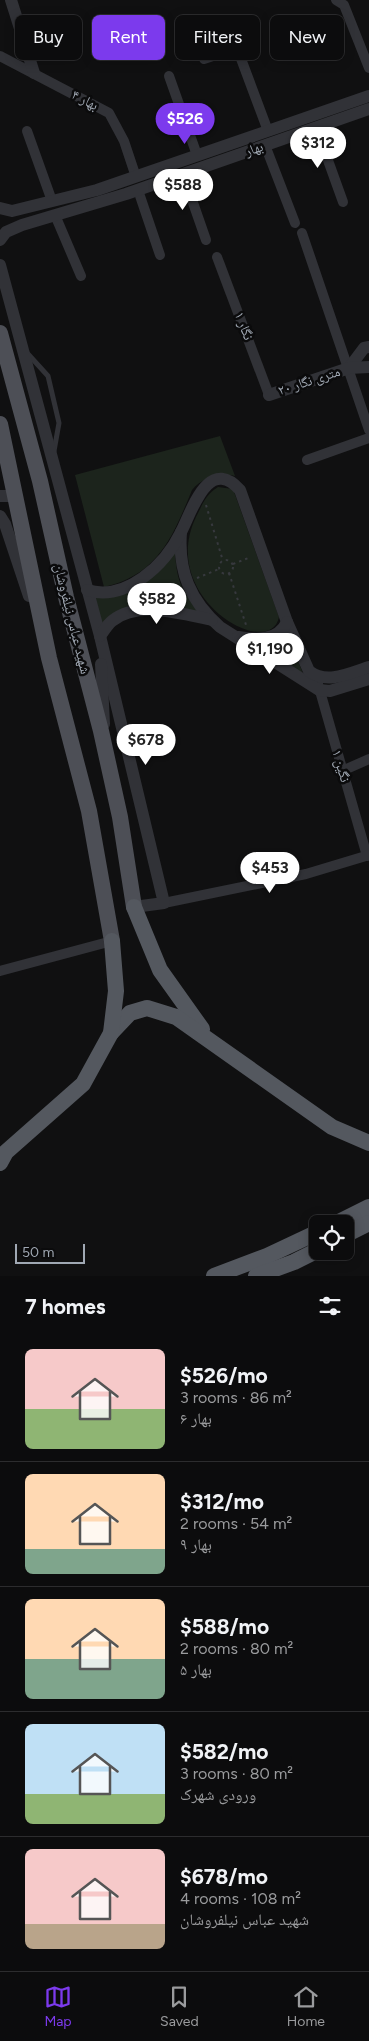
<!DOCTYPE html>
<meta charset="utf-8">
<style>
:root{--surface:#0c0c0d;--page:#151516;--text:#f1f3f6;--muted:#9a9b9d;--line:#2c2c2e;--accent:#7c3aed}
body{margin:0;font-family:Figtree,"Noto Naskh Arabic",sans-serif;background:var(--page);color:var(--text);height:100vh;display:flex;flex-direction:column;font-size:19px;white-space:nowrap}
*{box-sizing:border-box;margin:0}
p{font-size:16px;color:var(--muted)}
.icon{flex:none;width:28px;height:28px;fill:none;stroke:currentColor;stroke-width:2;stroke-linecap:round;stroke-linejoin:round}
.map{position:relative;height:1276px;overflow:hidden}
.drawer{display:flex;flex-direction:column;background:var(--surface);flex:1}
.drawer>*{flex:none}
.top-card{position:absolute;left:15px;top:15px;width:340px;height:45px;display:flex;gap:10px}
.controls{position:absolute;left:309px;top:1215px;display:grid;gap:10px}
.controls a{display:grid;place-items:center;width:45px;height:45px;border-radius:8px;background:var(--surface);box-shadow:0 2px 12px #0003,0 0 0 1px var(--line);font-size:25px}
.scale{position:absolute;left:15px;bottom:12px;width:70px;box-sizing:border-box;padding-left:5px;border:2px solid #a0a8b3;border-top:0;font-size:14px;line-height:18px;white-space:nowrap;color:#a0a8b3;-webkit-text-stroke:4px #0b0b0c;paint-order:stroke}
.price{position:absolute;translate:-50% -42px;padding:0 11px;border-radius:18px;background:#fff;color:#222;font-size:16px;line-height:32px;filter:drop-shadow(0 1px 2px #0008)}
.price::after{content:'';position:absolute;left:50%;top:30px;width:15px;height:11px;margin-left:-8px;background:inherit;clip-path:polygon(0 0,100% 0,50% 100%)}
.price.active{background:var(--accent);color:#fff}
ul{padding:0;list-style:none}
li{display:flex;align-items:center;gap:15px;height:125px;padding:0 25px}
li+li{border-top:1px solid var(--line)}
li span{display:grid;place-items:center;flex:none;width:140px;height:100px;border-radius:8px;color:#555}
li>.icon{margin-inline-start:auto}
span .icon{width:60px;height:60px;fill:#fffc;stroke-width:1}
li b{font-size:21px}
h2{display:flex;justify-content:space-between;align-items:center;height:60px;padding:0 25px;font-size:21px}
.tag{padding:0 18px;border-radius:8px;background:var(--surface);box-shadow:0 2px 12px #0003,0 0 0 1px var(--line);font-size:18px;line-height:45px}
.tag.active{background:var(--accent);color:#fff}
.tabs{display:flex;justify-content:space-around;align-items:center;height:70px;border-top:1px solid var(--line);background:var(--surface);font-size:14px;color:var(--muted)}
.tabs a{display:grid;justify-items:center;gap:2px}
.tabs .active{color:var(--accent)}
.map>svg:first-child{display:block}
.green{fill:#1c241c}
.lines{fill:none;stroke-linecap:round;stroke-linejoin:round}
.path{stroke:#37393e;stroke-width:2;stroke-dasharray:2.5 4;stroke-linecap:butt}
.service{stroke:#313237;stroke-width:5}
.minor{stroke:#313237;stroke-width:10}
.tertiary{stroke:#313237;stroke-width:12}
.primary{stroke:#4d4f56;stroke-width:16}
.trunk{stroke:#54585f;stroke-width:16}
.labels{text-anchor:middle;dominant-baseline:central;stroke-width:5;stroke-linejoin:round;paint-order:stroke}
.street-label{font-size:14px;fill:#a0a8b3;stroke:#0b0b0c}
</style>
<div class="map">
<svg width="369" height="1276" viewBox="0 0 369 1276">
<rect width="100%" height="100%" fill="#101011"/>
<g class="green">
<path d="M220 436 235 476C219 472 202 478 192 490 173 536 158 575 104 587L75 475Z"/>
<path d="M218 487 233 489 279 617C270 662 157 598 196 517 203 504 205 495 218 487Z"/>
<path d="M175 550C176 579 181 590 199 612L167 606 101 625 93 597C132 602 150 575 175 550Z"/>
<path d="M287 631 303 674 255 642Z"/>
</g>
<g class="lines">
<g class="path">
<path d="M206 505 223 561"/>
<circle cx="226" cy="567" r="7"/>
<path d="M233 564 251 557"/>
<path d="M229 573 247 628"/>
<path d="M197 578 219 569"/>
</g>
<path class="service" d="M28 354 48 376 59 423 54 451"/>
<g class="minor">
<path d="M336 0 344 5 369 68"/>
<path d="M0 56 109 113 124 141 136 177"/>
<path d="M204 59 237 48 268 131"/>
<path d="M169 76 197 155"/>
<path d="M316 127 343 202"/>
<path d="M27 131 52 201"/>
<path d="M265 145 295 223"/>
<path d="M183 174 206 240"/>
<path d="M138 190 160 255"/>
<path d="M55 215 81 276"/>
<path d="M302 233 369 430"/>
<path d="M217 257 269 395"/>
<path d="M307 460 369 438"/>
<path d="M318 684 367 856"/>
<path d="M342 771 369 759"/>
<path d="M164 903 306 874 369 855"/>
<path d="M0 971 112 941"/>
</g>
<g class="tertiary">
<path d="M11 0 34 73"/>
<path d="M0 208 12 211 97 190 369 96"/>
<path d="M0 240 6 232 22 225 126 194 369 109"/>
<path d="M0 265 100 636 164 903 134 907"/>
<path d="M349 368 364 348 369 347"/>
<path d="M269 395 349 368 369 367"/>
<path d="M0 496H15"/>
<path d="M0 516 5 524 29 596"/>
<path d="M181 532C178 571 190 601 220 627L319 690 330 691 369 679"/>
<path d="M87 590C126 602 165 565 181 532 192 511 208 455 240 490L287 622 309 671C327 685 350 673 369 667"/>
<path d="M100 636C104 631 107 625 112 621 138 600 183 614 212 620"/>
<path d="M238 637C257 640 278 641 287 622"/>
<path d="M101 664 104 724"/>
</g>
<g class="primary">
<path d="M0 333 40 481 66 597 101 731 120 817 134 907"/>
<path d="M0 424 49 658 89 811 112 941"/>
</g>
<g class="trunk">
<path d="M134 907 160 970 202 1029"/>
<path d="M111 1033 130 1013 147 1008 176 1017 332 1127 369 1143"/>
<path d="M0 1163 6 1152 83 1084 111 1033 116 991 112 941"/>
<path d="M335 1224 369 1207"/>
<path d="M345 1235 369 1223"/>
<path d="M214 1276 267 1256 318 1232"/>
<path d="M256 1276 294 1262 318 1250"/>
</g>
</g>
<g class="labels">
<g class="street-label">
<text transform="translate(85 100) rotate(28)">بهار ۴</text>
<text transform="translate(254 149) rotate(-20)">بهار</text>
<text transform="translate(244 326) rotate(69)">نگار ۱</text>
<text transform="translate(309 381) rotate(-18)">۲۰ متری نگار</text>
<text transform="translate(72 619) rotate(76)">شهید عباس نیلفروشان</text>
<text transform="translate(341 766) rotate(74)">نگین ۱</text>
</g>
</g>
</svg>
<div class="controls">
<a><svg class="icon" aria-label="locate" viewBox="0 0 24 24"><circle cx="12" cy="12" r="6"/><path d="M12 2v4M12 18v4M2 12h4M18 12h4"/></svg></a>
</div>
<div class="scale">50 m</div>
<b class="price active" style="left:185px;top:145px">$526</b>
<b class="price" style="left:318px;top:169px">$312</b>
<b class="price" style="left:183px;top:211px">$588</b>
<b class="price" style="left:157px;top:625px">$582</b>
<b class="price" style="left:270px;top:675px">$1,190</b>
<b class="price" style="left:146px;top:766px">$678</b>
<b class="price" style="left:270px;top:894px">$453</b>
<div class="top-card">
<a class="tag">Buy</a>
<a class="tag active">Rent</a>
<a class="tag">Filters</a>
<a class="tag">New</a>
</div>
</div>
<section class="drawer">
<h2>7 homes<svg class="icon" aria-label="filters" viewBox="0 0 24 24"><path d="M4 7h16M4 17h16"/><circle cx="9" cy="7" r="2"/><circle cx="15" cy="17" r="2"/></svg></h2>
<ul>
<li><span style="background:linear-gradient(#f6c9c9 60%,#8fb573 0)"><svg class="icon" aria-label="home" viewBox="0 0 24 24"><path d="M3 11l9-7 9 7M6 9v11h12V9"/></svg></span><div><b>$526/mo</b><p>3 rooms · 86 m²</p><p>بهار ۶</p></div></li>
<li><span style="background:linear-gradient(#ffd9b3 75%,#7fa58c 0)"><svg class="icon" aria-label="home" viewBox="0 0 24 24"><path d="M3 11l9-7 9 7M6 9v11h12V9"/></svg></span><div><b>$312/mo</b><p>2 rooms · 54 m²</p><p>بهار ۹</p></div></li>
<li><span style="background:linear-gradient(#ffd9b3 60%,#7fa58c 0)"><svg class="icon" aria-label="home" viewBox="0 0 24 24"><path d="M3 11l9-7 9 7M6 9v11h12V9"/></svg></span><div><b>$588/mo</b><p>2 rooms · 80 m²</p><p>بهار ۵</p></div></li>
<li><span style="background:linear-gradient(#bfe0f5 70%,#8fb573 0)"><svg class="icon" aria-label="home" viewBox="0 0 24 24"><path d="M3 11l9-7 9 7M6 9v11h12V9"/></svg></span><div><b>$582/mo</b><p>3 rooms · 80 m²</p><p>ورودی شهرک</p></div></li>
<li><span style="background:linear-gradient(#f6c9c9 75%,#b9a48a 0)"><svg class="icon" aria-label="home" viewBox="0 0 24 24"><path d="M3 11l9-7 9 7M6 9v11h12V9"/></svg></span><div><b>$678/mo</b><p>4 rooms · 108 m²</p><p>شهید عباس نیلفروشان</p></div></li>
</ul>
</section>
<nav class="tabs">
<a class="active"><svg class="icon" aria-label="map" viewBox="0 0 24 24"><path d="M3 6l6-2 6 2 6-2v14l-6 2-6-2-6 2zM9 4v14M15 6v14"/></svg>Map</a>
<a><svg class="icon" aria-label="saved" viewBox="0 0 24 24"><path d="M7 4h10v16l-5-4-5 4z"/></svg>Saved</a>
<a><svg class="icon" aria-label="home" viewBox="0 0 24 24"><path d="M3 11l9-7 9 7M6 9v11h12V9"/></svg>Home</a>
</nav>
